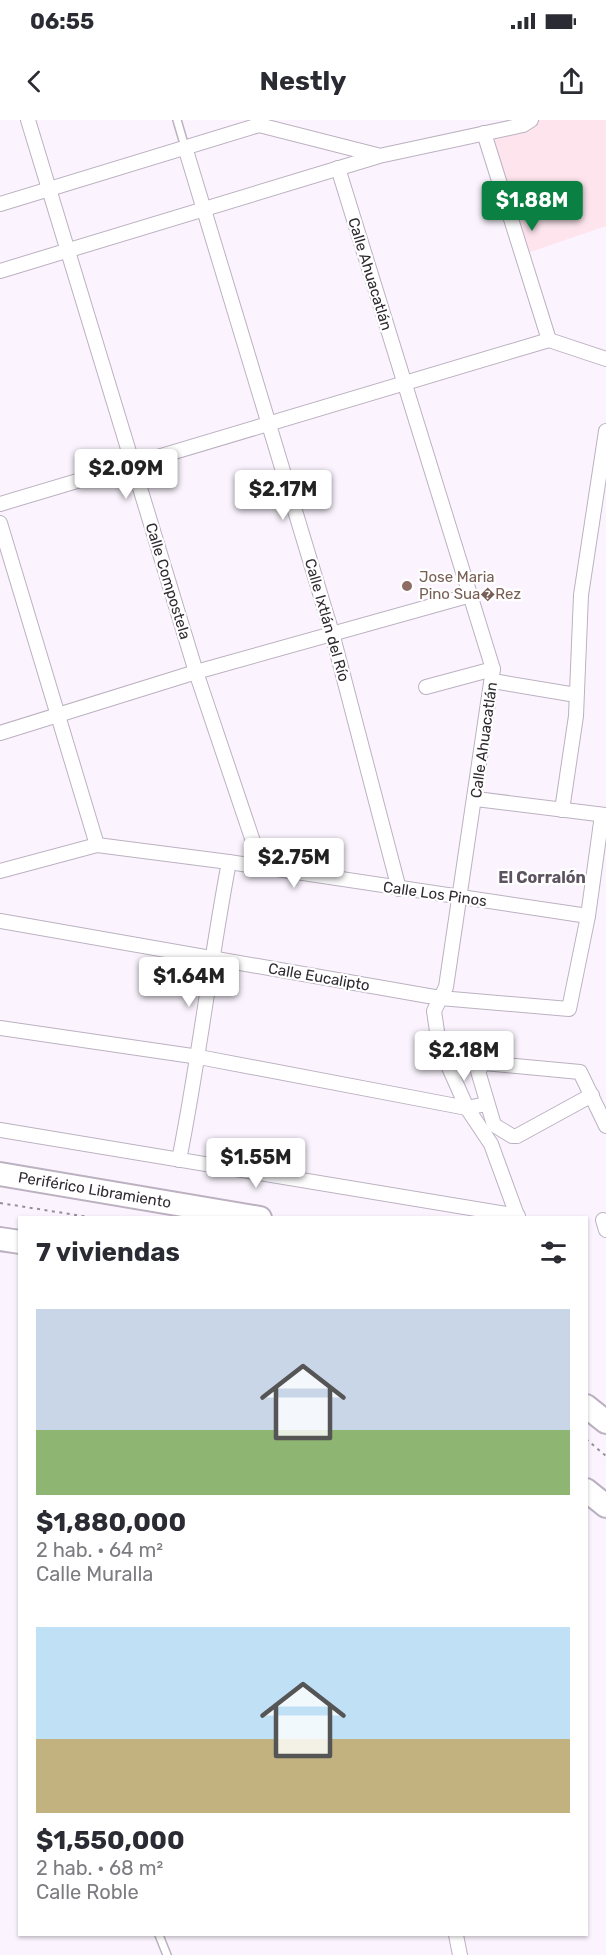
<!DOCTYPE html>
<html lang="es">
<meta charset="utf-8">
<style>
:root{--surface:#fff;--page:#f2f2f3;--text:#2b2b33;--muted:#7c7c81;--accent:#0b8043}
body{margin:0;font-family:Rubik,sans-serif;background:var(--page);color:var(--text);height:100vh;display:flex;flex-direction:column;font-size:22px;white-space:nowrap}
*{box-sizing:border-box;margin:0}
p{font-size:20px;color:var(--muted)}
.icon{flex:none;width:33px;height:33px;fill:none;stroke:currentColor;stroke-width:2;stroke-linecap:round;stroke-linejoin:round}
.map{position:relative;flex:1;overflow:hidden}
.sheet{position:absolute;left:18px;top:1096px;width:570px;height:720px;display:flex;flex-direction:column;background:var(--surface);border-radius:0px;box-shadow:0 2px 4px #0004}
.sheet>*{flex:none}
.price{position:absolute;translate:-50% -51px;padding:0 14px;border-radius:6px;background:#fff;color:#222;font-size:20px;line-height:39px;filter:drop-shadow(0 2px 3px #0008)}
.price::after{content:'';position:absolute;left:50%;top:36px;width:18px;height:14px;margin-left:-9px;background:inherit;clip-path:polygon(0 0,100% 0,50% 100%)}
.price.on{background:var(--accent);color:#fff}
ul{padding:0;list-style:none}
li{display:grid;align-content:center;gap:12px;height:318px;padding:0 18px}
li span{display:grid;place-items:center;height:186px;border-radius:0px;color:#555}
li>.icon{margin-inline-start:auto}
span .icon{width:108px;height:108px;fill:#fffc;stroke-width:1}
li b{font-size:26px}
h2{display:flex;justify-content:space-between;align-items:center;height:72px;padding:0 18px;font-size:26px}
.status{display:flex;justify-content:space-between;align-items:center;height:42px;padding:0 30px;background:var(--surface);direction:ltr}
.status svg{height:16px;fill:currentColor}
header{display:flex;justify-content:space-between;align-items:center;height:78px;padding:0 18px;background:var(--surface);font-size:27px;font-weight:700}
.map>svg:first-child{display:block}
.education{fill:#fee5ed}
.lines{fill:none;stroke-linecap:round;stroke-linejoin:round}
.service-casing{stroke:#bcb1c1;stroke-width:10}
.minor-casing{stroke:#bcb1c1;stroke-width:16}
.trunk-casing{stroke:#bcb1c1;stroke-width:26}
.path{stroke:#959098;stroke-width:2;stroke-dasharray:3 4.5;stroke-linecap:butt}
.service{stroke:#fff;stroke-width:7}
.minor{stroke:#fff;stroke-width:14}
.trunk{stroke:#fff;stroke-width:22}
.education-dot{fill:#8d6e63;stroke:#fff;stroke-width:2}
.labels{text-anchor:middle;dominant-baseline:central;stroke-width:4.5;stroke-linejoin:round;paint-order:stroke}
.street-label{font-size:15px;fill:#2f2b31;stroke:#fff}
.education-label{font-size:15px;fill:#785e54;stroke:#fff;text-anchor:start}
.neighbourhood-label{font-size:16px;font-weight:bold;fill:#5d5361;stroke:#fff}
</style>
<div class="status"><b>06:55</b><svg viewBox="0 0 49 12"><path d="M0 12V9h3v3zM5 12V6h3v6zM10 12V3h3v9zM15 12V0h3v12zM26 1h20v11H26zM47 4h2v5h-2z"/></svg></div>
<header><svg class="icon" aria-label="back" viewBox="0 0 24 24"><path d="M15 5l-7 7 7 7"/></svg>Nestly<svg class="icon" aria-label="share" viewBox="0 0 24 24"><path d="M12 15V3M7 8l5-5 5 5M5 13v7h14v-7"/></svg></header>
<div class="map">
<svg width="606" height="1835" viewBox="0 0 606 1835">
<rect width="100%" height="100%" fill="#fbf4fe"/>
<path class="education" d="M531 0H606V106L522 135 484 13Z"/>
<g class="lines">
<g class="service-casing">
<g id="service">
<path d="M177 0 185 27"/>
<path d="M159 1815 167 1835"/>
</g>
</g>
<g class="minor-casing">
<g id="minor">
<path d="M28 0 196 552 262 748"/>
<path d="M484 13 549 220"/>
<path d="M185 27 332 513 399 769"/>
<path d="M338 48 493 549 446 867 434 891 439 925 467 988 491 1024 518 1098"/>
<path d="M0 84 259 5 377 35"/>
<path d="M0 151 379 36 523 5 531 0"/>
<path d="M549 220 606 239"/>
<path d="M0 384 549 220"/>
<path d="M0 403 97 725"/>
<path d="M493 561 576 575"/>
<path d="M426 567 493 549"/>
<path d="M0 613 196 552 471 475"/>
<path d="M476 679 606 695"/>
<path d="M562 690 576 596 581 475 606 311"/>
<path d="M0 751 97 725 229 742 588 796"/>
<path d="M0 801 440 878 569 889 588 796 602 695"/>
<path d="M0 908 199 937 467 988 486 984"/>
<path d="M592 975 517 1016H512L494 1005 478 951 484 943 580 952 606 1006"/>
<path d="M0 1010 518 1096"/>
<path d="M179 1040C199 941 210 841 229 742"/>
<path d="M603 1100 606 1110"/>
<path d="M456 1815 460 1835"/>
</g>
</g>
<g class="trunk-casing">
<g id="trunk">
<path id="s1" d="M0 1054 260 1098"/>
<path d="M0 1119 20 1122"/>
<path d="M586 1286 606 1302"/>
<path d="M586 1370 606 1386"/>
</g>
</g>
<g class="path">
<path d="M0 1083 95 1098"/>
<path d="M586 1319 606 1336"/>
</g>
<use href="#service" class="service"/>
<use href="#minor" class="minor"/>
<use href="#trunk" class="trunk"/>
</g>
<circle class="education-dot" cx="407" cy="466" r="6"/>
<g class="labels">
<g class="street-label">
<text transform="translate(370 154) rotate(73)">Calle Ahuacatlán</text>
<text transform="translate(168 461) rotate(73)">Calle Compostela</text>
<text transform="translate(327 500) rotate(74)">Calle Ixtlán del Río</text>
<text transform="translate(484 620) rotate(-82)">Calle Ahuacatlán</text>
<text transform="translate(435 774) rotate(8)">Calle Los Pinos</text>
<text transform="translate(319 857) rotate(10)">Calle Eucalipto</text>
<text stroke="none"><textPath href="#s1" startOffset="96">Periférico Libramiento</textPath></text>
</g>
<g class="education-label">
<text x="419" y="457">Jose Maria<tspan x="419" dy="17">Pino Sua�Rez</tspan></text>
</g>
<g class="neighbourhood-label">
<text x="542" y="757">El Corralón</text>
</g>
</g>
</svg>
<b class="price on" style="left:532px;top:112px">$1.88M</b>
<b class="price" style="left:126px;top:380px">$2.09M</b>
<b class="price" style="left:283px;top:401px">$2.17M</b>
<b class="price" style="left:294px;top:769px">$2.75M</b>
<b class="price" style="left:189px;top:888px">$1.64M</b>
<b class="price" style="left:464px;top:962px">$2.18M</b>
<b class="price" style="left:256px;top:1069px">$1.55M</b>
<section class="sheet">
<h2>7 viviendas<svg class="icon" aria-label="filters" viewBox="0 0 24 24"><path d="M4 7h16M4 17h16"/><circle cx="9" cy="7" r="2"/><circle cx="15" cy="17" r="2"/></svg></h2>
<ul>
<li><span style="background:linear-gradient(#c9d6e8 65%,#8fb573 0)"><svg class="icon" aria-label="home" viewBox="0 0 24 24"><path d="M3 11l9-7 9 7M6 9v11h12V9"/></svg></span><div><b>$1,880,000</b><p>2 hab. · 64 m²</p><p>Calle Muralla</p></div></li>
<li><span style="background:linear-gradient(#bfe0f5 60%,#c2b280 0)"><svg class="icon" aria-label="home" viewBox="0 0 24 24"><path d="M3 11l9-7 9 7M6 9v11h12V9"/></svg></span><div><b>$1,550,000</b><p>2 hab. · 68 m²</p><p>Calle Roble</p></div></li>
</ul>
</section>
</div>
